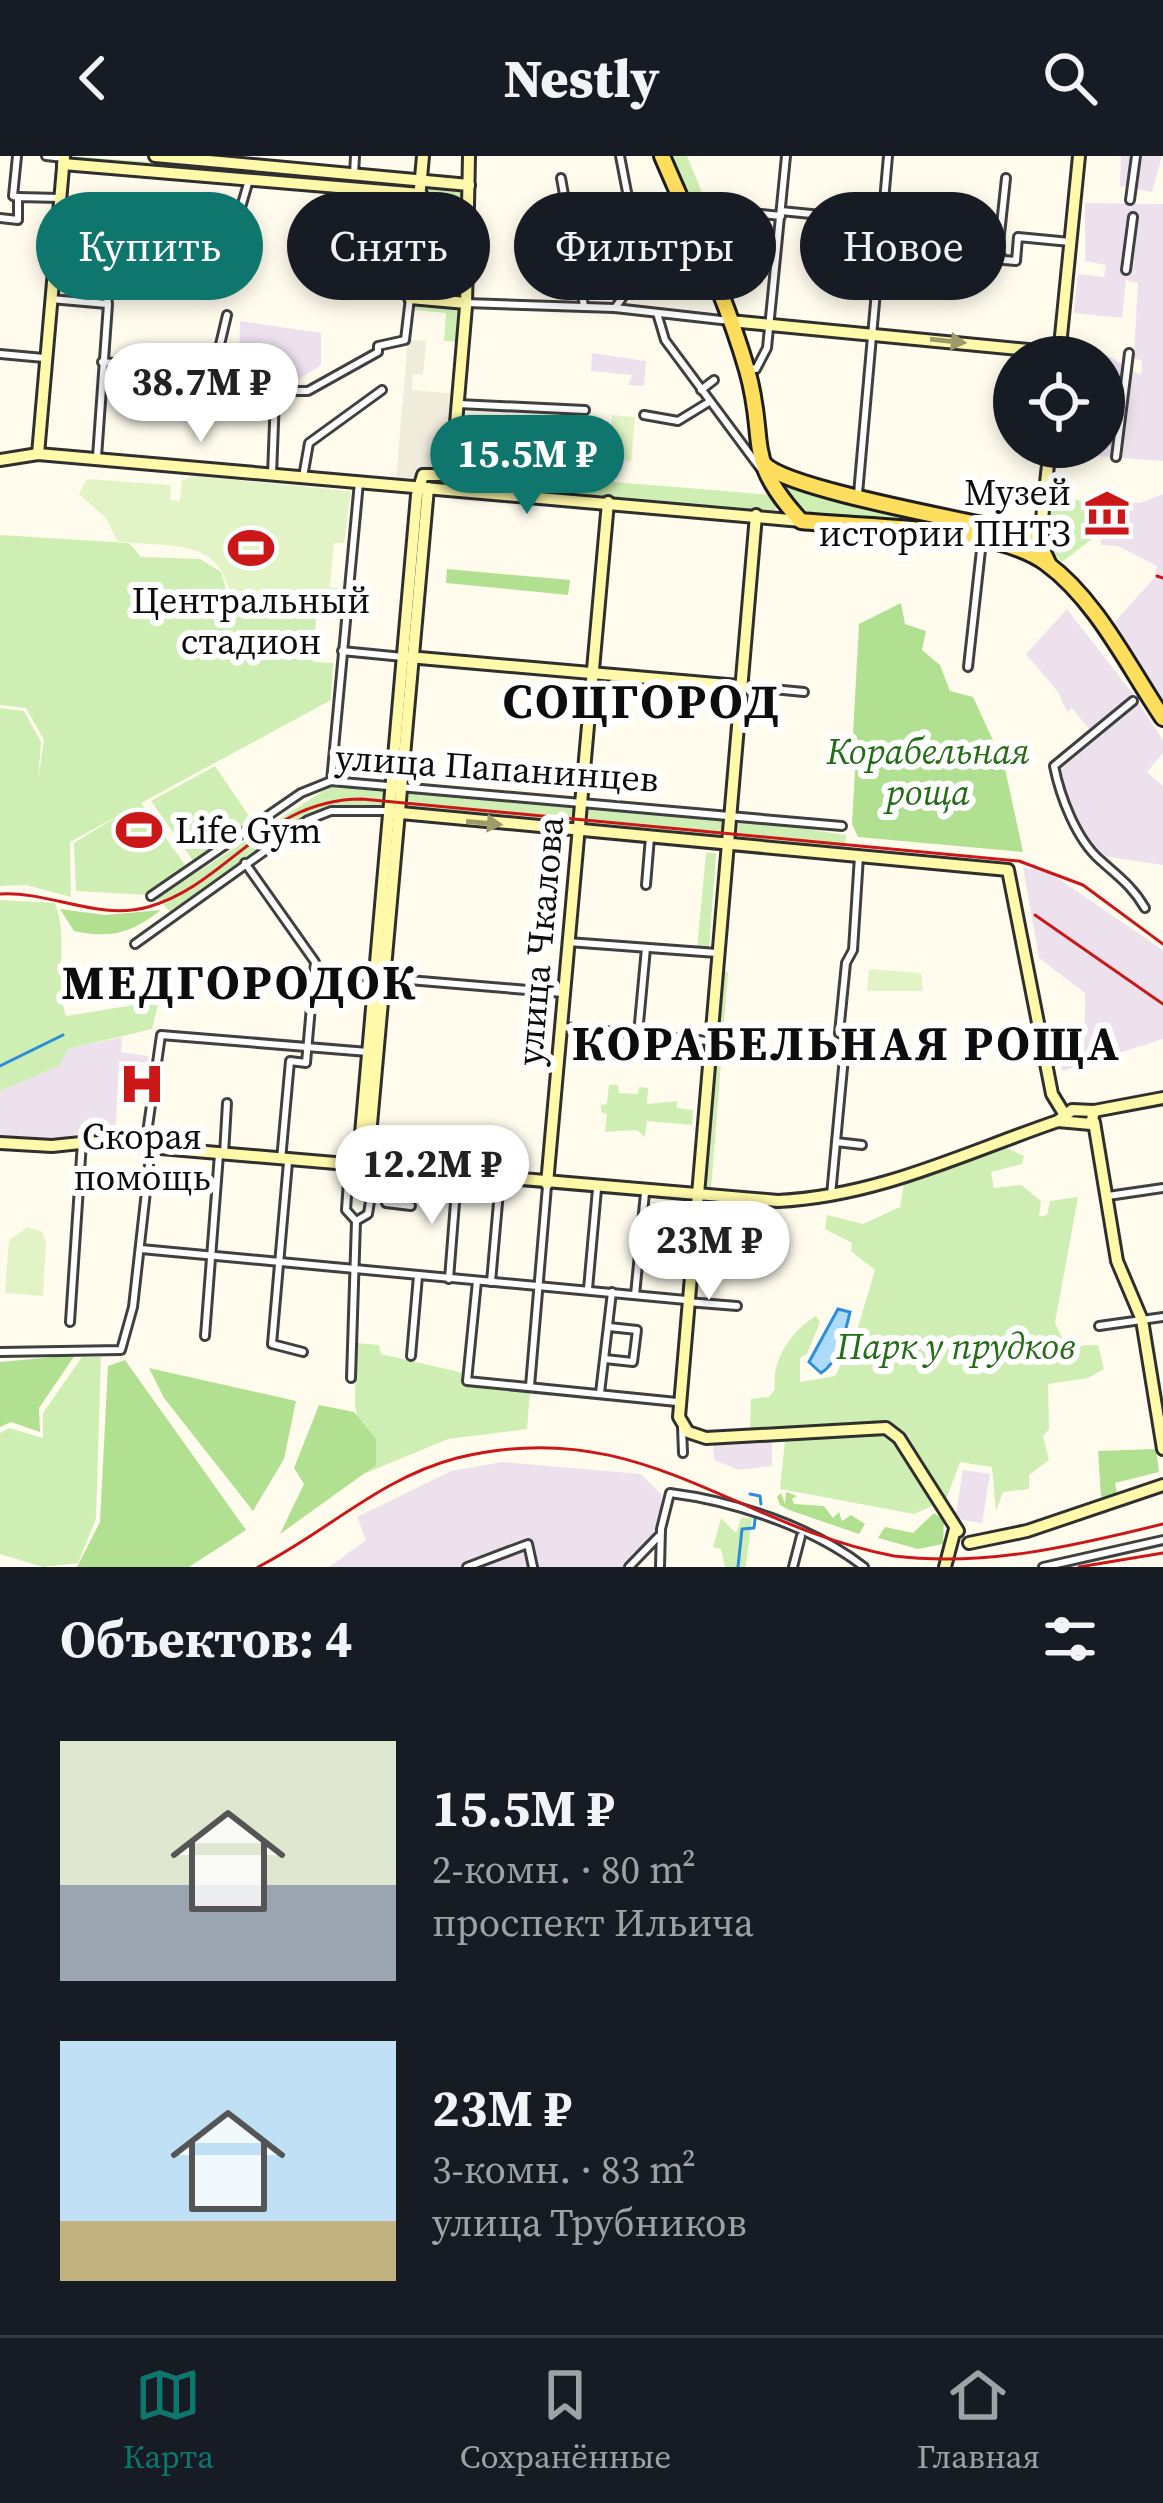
<!DOCTYPE html>
<html lang="ru">
<meta charset="utf-8">
<style>
:root{--surface:#171b24;--page:#242831;--text:#f1f3f6;--muted:#9ea1a6;--line:#363941;--accent:#0f766e}
body{margin:0;font-family:"Source Serif 4",serif;background:var(--page);color:var(--text);height:100vh;display:flex;flex-direction:column;font-size:45px;white-space:nowrap}
*{box-sizing:border-box;margin:0}
p{font-size:39px;color:var(--muted)}
.icon{flex:none;width:66px;height:66px;fill:none;stroke:currentColor;stroke-width:2;stroke-linecap:round;stroke-linejoin:round}
.map{position:relative;height:1411px;overflow:hidden}
.side{display:flex;flex-direction:column;background:var(--surface);flex:1}
.side>*{flex:none}
.hud{position:absolute;left:36px;top:36px;width:1092px;height:108px;display:flex;gap:24px}
.buttons{position:absolute;left:993px;top:180px;display:grid;gap:24px}
.buttons a{display:grid;place-items:center;width:132px;height:132px;border-radius:50%;background:var(--surface);box-shadow:0 6px 18px #0003;font-size:60px}
.price{position:absolute;translate:-50% -102px;padding:0 27px;border-radius:42px;background:#fff;color:#222;font-size:39px;line-height:78px;filter:drop-shadow(0 3px 6px #0008)}
.price::after{content:'';position:absolute;left:50%;top:72px;width:36px;height:27px;margin-left:-18px;background:inherit;clip-path:polygon(0 0,100% 0,50% 100%)}
.price.on{background:var(--accent);color:#fff}
ul{padding:0;list-style:none}
li{display:flex;align-items:center;gap:36px;height:300px;padding:0 60px}
li span{display:grid;place-items:center;flex:none;width:336px;height:240px;border-radius:0px;color:#555}
li>.icon{margin-inline-start:auto}
span .icon{width:144px;height:144px;fill:#fffc;stroke-width:1}
li b{font-size:51px}
h2{display:flex;justify-content:space-between;align-items:center;height:144px;padding:0 60px;font-size:51px}
.pill{padding:0 42px;border-radius:54px;background:var(--surface);box-shadow:0 6px 18px #0003;font-size:42px;line-height:108px}
.pill.on{background:var(--accent);color:#fff}
header{display:flex;justify-content:space-between;align-items:center;height:156px;padding:0 60px;background:var(--surface);font-size:54px;font-weight:800}
.tab-bar{display:flex;justify-content:space-around;align-items:center;height:168px;border-top:3px solid var(--line);background:var(--surface);font-size:33px;color:var(--muted)}
.tab-bar a{display:grid;justify-items:center;gap:6px}
.tab-bar .on{color:var(--accent)}
.map>svg:first-child{display:block}
.industrial{fill:#ece1ed}
.green{fill:#cfeeb3}
.forest{fill:#b1e091}
.pitch{fill:#e2f4c6}
.plaza{fill:#f0ecdc}
.water{fill:#addbfc;stroke:#2c8edb;stroke-width:3}
.lines{fill:none;stroke-linecap:round;stroke-linejoin:round}
.stream{stroke:#2c8edb;stroke-width:3}
.street-casing{stroke:#404040;stroke-width:12}
.secondary-casing{stroke:#2f2f2f;stroke-width:16}
.primary-casing{stroke:#1e1e1e;stroke-width:20}
.street{stroke:#fff;stroke-width:6}
.secondary{stroke:#fff9a9;stroke-width:10}
.primary{stroke:#ffde5e;stroke-width:14}
.rail{stroke:#cc1719;stroke-width:3}
.oneway{fill:#9e9b6b}
.labels{text-anchor:middle;dominant-baseline:central;stroke-width:12;stroke-linejoin:round;paint-order:stroke}
.poi-label{font-size:36px;fill:#0d0d0d;stroke:#fff}
.park-label{font-size:36px;font-style:italic;fill:#256c17;stroke:#fff}
.street-label{font-size:36px;fill:#0d0d0d;stroke:#fff}
.district-label{font-size:48px;font-weight:bold;letter-spacing:3px;fill:#0d0d0d;stroke:#fff}
</style>
<header><svg class="icon" aria-label="back" viewBox="0 0 24 24"><path d="M15 5l-7 7 7 7"/></svg>Nestly<svg class="icon" aria-label="search" viewBox="0 0 24 24"><circle cx="10" cy="10" r="6"/><path d="M15 15l6 6"/></svg></header>
<div class="map">
<svg width="1163" height="1411" viewBox="0 0 1163 1411">
<rect width="100%" height="100%" fill="#fffcee"/>
<g class="industrial">
<path d="M1121 0H1162L1152 36 1120 30Z"/>
<path d="M1085 47 1163 48V305L1058 297 1059 291H1104L1103 197 1141 219 1142 204 1135 203 1134 196 1138 127 1126 124 1122 162 1074 157 1078 118 1104 121 1106 109 1085 105Z"/>
<path d="M240 165 321 177V209L285 232 262 225 239 212Z"/>
<path d="M592 197 646 205 644 230 628 229 633 219 591 215Z"/>
<path d="M1163 338V543L1112 469 1155 421 1157 410 1118 390 1100 389 1113 346 1140 347Z"/>
<path d="M1067 453 1133 538 1089 573 1072 552 1067 556 1058 536 1026 498Z"/>
<path d="M1138 546 1163 584V597L1147 616 1163 630V709L1089 698 1064 657 1056 613Z"/>
<path d="M1023 711 1050 717 1163 794V883L1062 915 1053 878 1085 866V837L1039 802Z"/>
<path d="M122 881 121 896 148 900V907L119 906 115 984 77 978 34 989 0 985V935L58 910 68 893Z"/>
<path d="M772 1283V1310L739 1314 714 1304 713 1287Z"/>
<path d="M502 1306 641 1318 661 1338V1362L652 1389 624 1411H329L366 1384 357 1361 451 1315Z"/>
<path d="M963 1314 990 1318 982 1367 955 1363Z"/>
</g>
<g class="green">
<path d="M68 0 414 25 417 34 69 5Z"/>
<path d="M668 0H687L706 46 726 48 718 78 726 81 725 98 733 99 732 117 721 125Z"/>
<path d="M427 29 464 32 460 186 444 185 446 157 414 154Z"/>
<path d="M455 313 772 339 780 349 770 358 480 332 454 329Z"/>
<path d="M781 324 944 363 945 375 801 361 778 328Z"/>
<path d="M1051 341 1092 346 1097 379 1062 406 1045 389Z"/>
<path d="M0 379 129 387 141 401 200 403 221 416 232 455 316 462 313 506 333 507 331 544 141 647 188 713 149 739 76 735 74 687 123 657 70 686 71 741 26 729 0 730V552L24 555 41 586 38 625 44 584 26 552 0 549Z"/>
<path d="M215 610 255 669 196 709 151 645Z"/>
<path d="M331 630 383 631 382 650H332L316 655 170 756 157 742Z"/>
<path d="M409 635 575 649 573 671 407 657Z"/>
<path d="M589 651 725 663 723 685 587 674Z"/>
<path d="M739 663 846 679 845 692 737 683Z"/>
<path d="M706 697H716L709 793 697 792Z"/>
<path d="M0 744 55 747C69 783 54 822 66 860L159 845 152 873 68 893 59 910 0 935Z"/>
<path d="M718 812 728 817 711 1034 699 1033Z"/>
<path d="M609 929H618L619 937 638 938 639 931 648 932 647 948 677 945V952L693 954 692 969 647 965 645 981 637 974 605 976 607 958 601 956V949L607 948Z"/>
<path d="M1005 991 1024 1000 1022 1008 991 1016 994 1032 1021 1029 1041 1045 1039 1061 1047 1059 1050 1045 1078 1041 1055 1167 1066 1190 1098 1189 1104 1213 1088 1222 1048 1228 1049 1273 1043 1280 1049 1304 1029 1319V1333L1003 1336 996 1355 992 1311 960 1306 946 1344 898 1276 882 1266 750 1274 751 1243 769 1241 775 1233C771 1204 792 1174 816 1160L820 1166 807 1198 800 1202V1226L835 1220 856 1178 875 1114 851 1095 852 1087 825 1073 827 1059 863 1068 900 1051 904 1027Z"/>
<path d="M356 1187 379 1189 381 1198 464 1217V1229L530 1235 527 1273 448 1283 366 1317 355 1249Z"/>
<path d="M82 1201H101L96 1363 78 1407 43 1411 0 1398V1277L9 1272 43 1282V1257Z"/>
<path d="M878 1277 895 1282 935 1349 914 1358 780 1333 785 1284Z"/>
<path d="M721 1362 736 1377 741 1362H752L746 1411H725L721 1393 713 1391Z"/>
</g>
<g class="forest">
<path d="M447 413 570 424 568 439 446 427Z"/>
<path d="M901 447 905 468 926 475 922 494 940 509 950 535 973 541 1004 608 1023 696 858 681 852 668 856 598 852 597 859 468Z"/>
<path d="M60 753 105 759 161 754C132 777 111 783 74 775Z"/>
<path d="M75 1199 39 1252 40 1276 11 1266 0 1271V1206Z"/>
<path d="M125 1204 246 1374 189 1411H77L100 1366 108 1210Z"/>
<path d="M149 1212 296 1245 284 1303 253 1355 164 1242Z"/>
<path d="M319 1249 354 1256 376 1283V1309L280 1378 304 1328 294 1312Z"/>
<path d="M1156 1293 1159 1316 1115 1327 1117 1338 1101 1341 1098 1295Z"/>
<path d="M786 1336 797 1340 792 1343 794 1348 824 1350 833 1362 839 1356 842 1365 851 1359 865 1368 859 1378 789 1354 780 1349 777 1341 781 1337 785 1348Z"/>
<path d="M934 1357 944 1364 943 1388 918 1393 878 1382 885 1371 913 1377Z"/>
</g>
<g class="pitch">
<path d="M612 259 635 261 631 305 608 303Z"/>
<path d="M193 320 351 335 344 387H334L330 431 340 433 331 461 233 452C223 379 179 393 117 385L106 362 79 338 87 323 171 329 170 344 180 345 182 325Z"/>
<path d="M869 813 921 817 923 835H867Z"/>
<path d="M28 1071 42 1076 46 1087 43 1140 5 1137 9 1084Z"/>
</g>
<path class="plaza" d="M408 184 426 185 423 219 413 218 412 234 456 238 449 317 417 324 396 323Z"/>
<path class="water" d="M838 1153 850 1156C845 1177 839 1206 821 1217L809 1206Z"/>
<g class="lines">
<g class="stream">
<path d="M0 910 63 879"/>
<path d="M750 1338 760 1340 761 1348"/>
<path d="M738 1411 742 1373 754 1372 755 1363"/>
</g>
<g class="street-casing">
<g id="street">
<path d="M17 0 13 40 18 41"/>
<path d="M46 0 64 2"/>
<path d="M354 18 355 0"/>
<path d="M561 22 584 150"/>
<path d="M1006 22 998 97 1004 104 1016 105 1018 81 1070 86"/>
<path d="M1130 44 1136 0"/>
<path d="M734 55 781 60"/>
<path d="M781 55 882 65"/>
<path d="M0 62 18 64V41L60 42"/>
<path d="M1126 114 1133 61"/>
<path d="M51 143 107 148"/>
<path d="M466 147 615 152 730 165"/>
<path d="M615 152 627 135 644 124 620 0"/>
<path d="M657 157 665 184 760 312"/>
<path d="M227 159 218 197 228 226 275 241"/>
<path d="M0 198 44 202"/>
<path d="M102 206 192 214 198 220"/>
<path d="M750 212 756 213 767 192 786 0"/>
<path d="M701 234 714 224"/>
<path d="M458 248 585 254"/>
<path d="M644 259 678 265 709 246"/>
<path d="M97 301 108 148 104 122 129 99 213 108 230 89 249 24"/>
<path d="M1116 301 1129 197"/>
<path d="M272 319 275 241 283 235H308L378 196V190L405 184 410 142"/>
<path d="M303 321 309 287 382 234"/>
<path d="M858 338 888 0"/>
<path d="M342 495 403 501"/>
<path d="M968 511 982 385"/>
<path d="M742 530 804 536"/>
<path d="M1133 545 1054 610C1060 640 1076 683 1100 704 1119 721 1133 731 1145 752"/>
<path d="M331 625 359 326"/>
<path d="M245 707 315 806 306 907 290 905 281 1004"/>
<path d="M646 729 650 681"/>
<path d="M151 740 301 637 331 625 842 670"/>
<path d="M568 786 717 797"/>
<path d="M135 788 308 664 331 655H390"/>
<path d="M316 814 372 821"/>
<path d="M385 822 563 837"/>
<path d="M563 871 708 885"/>
<path d="M638 878 646 792"/>
<path d="M836 986 862 989"/>
<path d="M145 991 161 879 368 896"/>
<path d="M224 998 227 947"/>
<path d="M288 1006 272 1188 303 1196"/>
<path d="M349 1011 346 1054 356 1065 351 1222"/>
<path d="M373 1026 383 1034 386 1047 411 1050"/>
<path d="M831 1039 846 880 839 877 846 807 853 794 859 700"/>
<path d="M1108 1040 1163 1032"/>
<path d="M356 1065 368 1058 375 1014"/>
<path d="M141 1093 686 1144"/>
<path d="M449 1123 457 1021"/>
<path d="M477 1125 467 1225 677 1246"/>
<path d="M491 1126 500 1024"/>
<path d="M588 1133 597 1033"/>
<path d="M635 1139 645 1037"/>
<path d="M687 1146 737 1150"/>
<path d="M70 1166 82 986"/>
<path d="M1099 1170 1163 1161"/>
<path d="M205 1180 219 998"/>
<path d="M0 1196 121 1194 133 1151 151 991"/>
<path d="M411 1200 418 1120"/>
<path d="M605 1203 633 1206 637 1174 609 1171"/>
<path d="M530 1230 547 1030"/>
<path d="M600 1237 612 1136"/>
<path d="M682 1271 683 1297"/>
<path d="M467 1411 528 1388 533 1411"/>
<path d="M629 1411 658 1381"/>
<path d="M660 1411 661 1373 670 1337C734 1345 813 1371 864 1411"/>
<path d="M793 1411 801 1380"/>
<path d="M1043 1411 1163 1384"/>
</g>
</g>
<g class="secondary-casing">
<g id="secondary">
<path d="M155 0 469 29"/>
<path d="M423 0 410 142 466 147"/>
<path d="M63 8 421 38"/>
<path d="M730 165 1059 197"/>
<path d="M1059 200 1079 0"/>
<path d="M38 298 64 0"/>
<path d="M0 304 38 298 801 365"/>
<path d="M451 326 466 150 469 0"/>
<path d="M756 359 679 1261 688 1276 706 1282 886 1272 899 1282 958 1375"/>
<path d="M1044 395 1041 372 1050 291"/>
<path d="M408 501 739 530"/>
<path d="M390 656 1008 714 1052 938 1063 956"/>
<path d="M1094 955 1091 968 1058 965 1072 954Z"/>
<path d="M1094 955 1163 942"/>
<path d="M1094 966 1117 1105 1142 1164 1163 1293"/>
<path d="M0 987 52 990 90 986 778 1045C879 1040 964 997 1058 965"/>
<path d="M358 1012 417 339 423 319H452"/>
<path d="M367 1013 428 332"/>
<path d="M547 1028 608 346"/>
<path d="M969 1387 1027 1375 1163 1329"/>
<path d="M945 1411 955 1373"/>
</g>
</g>
<g class="primary-casing">
<g id="primary">
<path d="M662 0C692 70 726 141 747 214 768 287 742 301 801 365 866 372 994 369 1046 407 1097 444 1129 512 1163 562"/>
<path d="M764 308C788 334 976 366 1023 378L1040 390 1049 409"/>
</g>
</g>
<use href="#street" class="street"/>
<use href="#secondary" class="secondary"/>
<use href="#primary" class="primary"/>
<g class="rail">
<path d="M1157 420 1163 422"/>
<path d="M0 738C50 735 98 765 148 751 229 728 265 643 362 643L1019 705 1083 729 1163 788"/>
<path d="M1035 759 1163 848"/>
<path d="M258 1411C327 1376 380 1322 457 1302 638 1257 732 1369 894 1400 986 1411 1074 1390 1163 1368"/>
<path d="M1079 1411 1163 1397"/>
</g>
</g>
<defs><path id="oneway-solid" d="M-6-.8H1V-3.2L6.5 0L1 3.2V.8H-6Z" transform="scale(3)"/></defs>
<g class="oneway">
<use href="#oneway-solid" transform="translate(948 185) rotate(6)"/>
<use href="#oneway-solid" transform="translate(484 667) rotate(5)"/>
</g>
<defs>
<g id="museum-bare" transform="scale(3.6)"><path d="M0-6L6-3V-2H-6V-3ZM-5-1h2V3h-2ZM-1-1h2V3h-2ZM3-1h2V3H3ZM-6 4H6V6H-6Z" fill="#cc1719" stroke="#fff" stroke-width="2.5" paint-order="stroke"/></g>
<g id="stadium-bare" transform="scale(3.6)"><path d="M0-5a6.5 5 0 1 0 0 10a6.5 5 0 1 0 0-10ZM-3.5-1.8h7v3.6h-7Z" fill="#cc1719" stroke="#fff" stroke-width="2.5" paint-order="stroke"/></g>
<g id="hospital-bare" transform="scale(3.6)"><path d="M-5-5h3v3.5h4V-5h3V5h-3V1.5h-4V5h-3Z" fill="#cc1719" stroke="#fff" stroke-width="2.5" paint-order="stroke"/></g>
</defs>
<g fill-rule="evenodd">
<use href="#museum-bare" x="1107" y="357"/>
<use href="#stadium-bare" x="251" y="392"/>
<use href="#stadium-bare" x="139" y="674"/>
<use href="#hospital-bare" x="142" y="928"/>
</g>
<g class="labels">
<g class="poi-label">
<text x="1071" y="336" text-anchor="end">Музей<tspan x="1071" dy="41">истории ПНТЗ</tspan></text>
<text x="251" y="444">Центральный<tspan x="251" dy="41">стадион</tspan></text>
<text x="175" y="674" text-anchor="start">Life Gym</text>
<text x="142" y="980">Скорая<tspan x="142" dy="41">помощь</tspan></text>
</g>
<g class="park-label">
<text x="928" y="595">Корабельная<tspan x="928" dy="41">роща</tspan></text>
<text x="956" y="1190">Парк у прудков</text>
</g>
<g class="street-label">
<text transform="translate(497 612) rotate(4)">улица Папанинцев</text>
<text transform="translate(540 785) rotate(-85)">улица Чкалова</text>
</g>
<g class="district-label">
<text x="642" y="545">СОЦГОРОД</text>
<text x="240" y="826">МЕДГОРОДОК</text>
<text x="847" y="887">КОРАБЕЛЬНАЯ РОЩА</text>
</g>
</g>
</svg>
<div class="buttons">
<a><svg class="icon" aria-label="locate" viewBox="0 0 24 24"><circle cx="12" cy="12" r="6"/><path d="M12 2v4M12 18v4M2 12h4M18 12h4"/></svg></a>
</div>
<b class="price" style="left:201px;top:289px">38.7M ₽</b>
<b class="price on" style="left:527px;top:361px">15.5M ₽</b>
<b class="price" style="left:432px;top:1071px">12.2M ₽</b>
<b class="price" style="left:709px;top:1147px">23M ₽</b>
<div class="hud">
<a class="pill on">Купить</a>
<a class="pill">Снять</a>
<a class="pill">Фильтры</a>
<a class="pill">Новое</a>
</div>
</div>
<section class="side">
<h2>Объектов: 4<svg class="icon" aria-label="filters" viewBox="0 0 24 24"><path d="M4 7h16M4 17h16"/><circle cx="9" cy="7" r="2"/><circle cx="15" cy="17" r="2"/></svg></h2>
<ul>
<li><span style="background:linear-gradient(#dfe7d0 60%,#9aa5b1 0)"><svg class="icon" aria-label="home" viewBox="0 0 24 24"><path d="M3 11l9-7 9 7M6 9v11h12V9"/></svg></span><div><b>15.5M ₽</b><p>2-комн. · 80 m²</p><p>проспект Ильича</p></div></li>
<li><span style="background:linear-gradient(#bfe0f5 75%,#c2b280 0)"><svg class="icon" aria-label="home" viewBox="0 0 24 24"><path d="M3 11l9-7 9 7M6 9v11h12V9"/></svg></span><div><b>23M ₽</b><p>3-комн. · 83 m²</p><p>улица Трубников</p></div></li>
</ul>
</section>
<nav class="tab-bar">
<a class="on"><svg class="icon" aria-label="map" viewBox="0 0 24 24"><path d="M3 6l6-2 6 2 6-2v14l-6 2-6-2-6 2zM9 4v14M15 6v14"/></svg>Карта</a>
<a><svg class="icon" aria-label="saved" viewBox="0 0 24 24"><path d="M7 4h10v16l-5-4-5 4z"/></svg>Сохранённые</a>
<a><svg class="icon" aria-label="home" viewBox="0 0 24 24"><path d="M3 11l9-7 9 7M6 9v11h12V9"/></svg>Главная</a>
</nav>
